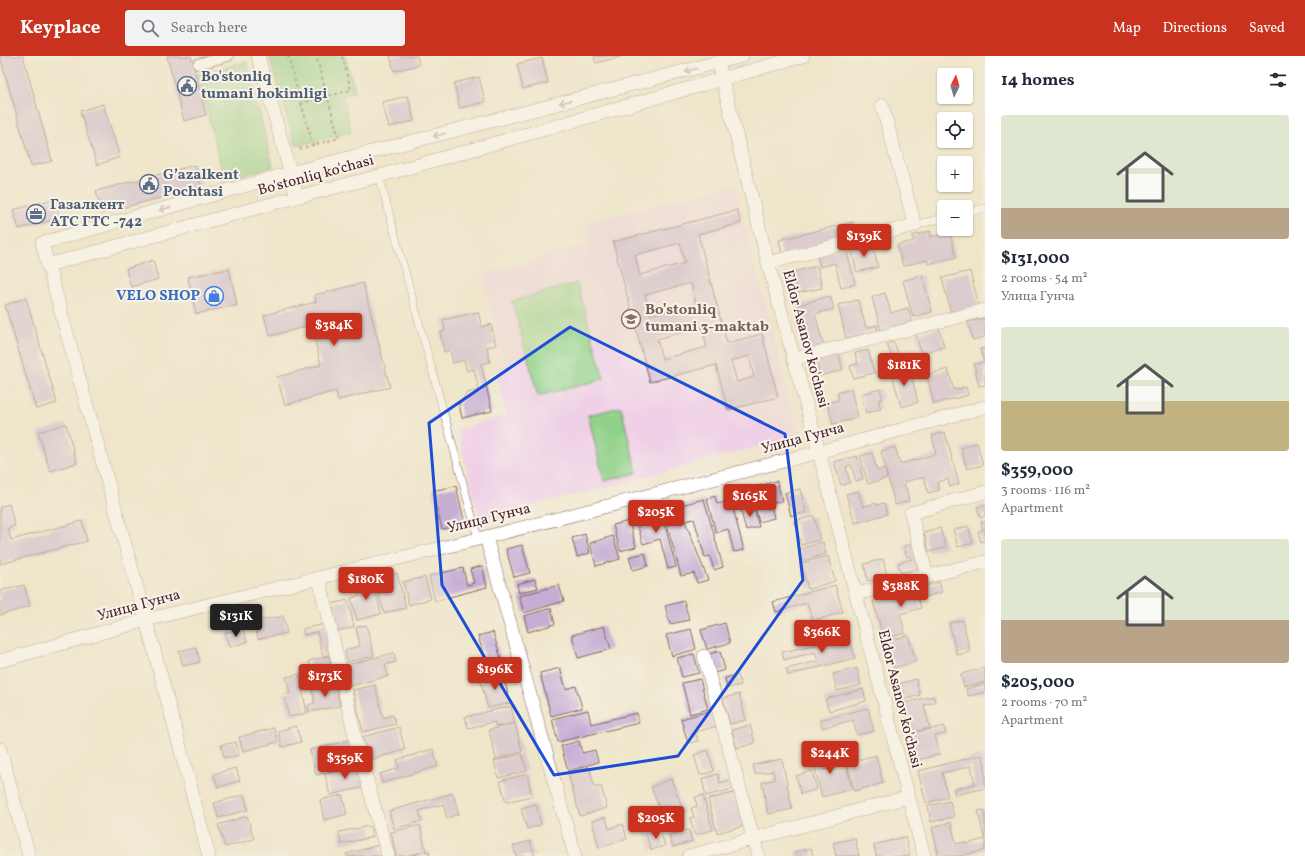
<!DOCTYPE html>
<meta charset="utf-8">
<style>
:root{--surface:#fff;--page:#f2f2f3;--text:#1f2937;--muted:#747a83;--accent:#c8321e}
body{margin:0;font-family:Vollkorn,serif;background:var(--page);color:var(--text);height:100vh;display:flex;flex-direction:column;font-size:15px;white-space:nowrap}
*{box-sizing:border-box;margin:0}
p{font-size:13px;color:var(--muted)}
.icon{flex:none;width:22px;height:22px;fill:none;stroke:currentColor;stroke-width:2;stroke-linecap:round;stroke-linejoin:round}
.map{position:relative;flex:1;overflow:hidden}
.details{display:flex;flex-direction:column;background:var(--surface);width:320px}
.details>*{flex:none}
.needle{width:26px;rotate:5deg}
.controls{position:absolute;left:937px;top:12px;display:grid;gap:8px}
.controls a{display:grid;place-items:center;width:36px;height:36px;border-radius:4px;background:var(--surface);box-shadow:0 1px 3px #0004;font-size:20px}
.price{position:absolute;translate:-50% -34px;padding:0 9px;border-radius:4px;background:var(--accent);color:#fff;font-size:13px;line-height:26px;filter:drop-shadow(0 1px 2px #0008)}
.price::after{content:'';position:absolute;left:50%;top:24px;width:12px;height:9px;margin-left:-6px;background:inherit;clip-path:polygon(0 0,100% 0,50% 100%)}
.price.selected{background:#222;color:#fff}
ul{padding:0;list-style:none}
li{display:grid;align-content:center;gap:8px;height:212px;padding:0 16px}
li span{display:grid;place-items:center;height:124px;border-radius:4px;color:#555}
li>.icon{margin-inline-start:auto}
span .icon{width:72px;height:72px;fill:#fffc;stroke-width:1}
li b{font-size:17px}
h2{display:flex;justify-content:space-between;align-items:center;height:48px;padding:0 16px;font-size:17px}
header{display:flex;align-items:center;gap:24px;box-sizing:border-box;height:56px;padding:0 20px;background:var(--accent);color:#fff}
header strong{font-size:19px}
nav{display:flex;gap:22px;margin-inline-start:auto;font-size:14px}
.search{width:280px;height:36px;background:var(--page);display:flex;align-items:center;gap:10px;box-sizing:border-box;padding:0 14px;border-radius:4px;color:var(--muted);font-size:15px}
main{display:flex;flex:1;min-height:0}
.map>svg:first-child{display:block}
.built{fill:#efd0e6}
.green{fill:#8fd188;stroke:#6c785a}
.building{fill:#c5add4;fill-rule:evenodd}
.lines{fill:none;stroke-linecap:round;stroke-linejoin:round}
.service-casing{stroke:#846563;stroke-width:8}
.pedestrian-casing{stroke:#846563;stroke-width:12}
.minor-casing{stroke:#846563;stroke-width:14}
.path{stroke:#846563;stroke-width:2;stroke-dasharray:3 3;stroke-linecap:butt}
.service{stroke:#fff;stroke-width:7}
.pedestrian{stroke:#fff;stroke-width:10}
.minor{stroke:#fff;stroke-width:13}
.oneway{stroke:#ae9aa0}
.marked{fill:none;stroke:#1d4ed8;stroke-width:3;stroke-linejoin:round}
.labels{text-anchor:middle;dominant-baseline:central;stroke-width:4;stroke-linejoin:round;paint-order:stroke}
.service-label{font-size:15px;font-weight:bold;fill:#4e5e75;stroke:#f7f3e8;text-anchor:start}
.street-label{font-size:15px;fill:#4a1f2b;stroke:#f7f3e8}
.shop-label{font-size:15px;font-weight:bold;fill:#366cbe;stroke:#f7f3e8;text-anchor:end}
.education-label{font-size:15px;font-weight:bold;fill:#785e54;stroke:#f7f3e8;text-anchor:start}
</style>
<header>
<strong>Keyplace</strong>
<div class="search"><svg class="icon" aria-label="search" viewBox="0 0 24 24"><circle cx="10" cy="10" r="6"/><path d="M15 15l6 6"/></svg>Search here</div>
<nav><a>Map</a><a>Directions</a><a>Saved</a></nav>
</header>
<main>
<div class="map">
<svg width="985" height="800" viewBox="0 0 985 800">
<rect width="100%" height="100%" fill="#f7f3e8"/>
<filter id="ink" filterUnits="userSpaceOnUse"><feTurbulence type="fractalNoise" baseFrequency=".025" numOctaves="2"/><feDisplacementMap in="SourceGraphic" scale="8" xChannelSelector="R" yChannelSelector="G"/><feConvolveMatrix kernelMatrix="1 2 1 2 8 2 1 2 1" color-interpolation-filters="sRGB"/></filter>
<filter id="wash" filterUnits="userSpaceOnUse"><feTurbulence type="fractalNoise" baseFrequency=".012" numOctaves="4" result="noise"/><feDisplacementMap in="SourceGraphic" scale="16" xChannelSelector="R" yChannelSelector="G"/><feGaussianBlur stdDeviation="0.9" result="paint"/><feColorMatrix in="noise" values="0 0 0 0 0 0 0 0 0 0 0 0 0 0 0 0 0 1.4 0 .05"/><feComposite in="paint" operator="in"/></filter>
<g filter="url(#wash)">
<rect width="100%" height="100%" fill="#efe6cb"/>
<path class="built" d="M734 128 799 380 480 464 457 373 507 359 495 310 503 307 483 219 590 187 586 167Z"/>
<g class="green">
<path d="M269 0H345L355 35 343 40 351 76 296 90Z"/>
<path d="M247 6 273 111 224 124 198 18Z"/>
<path d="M577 227 604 323 538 340 512 245Z"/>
<path d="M621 351 637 417 604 425 588 359Z"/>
</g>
<g id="blocks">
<g class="building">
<path d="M0 0H23L52 105 31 110Z"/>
<path d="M167 0H191L206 59 184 65Z"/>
<path d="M390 0H417L419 9 394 15Z"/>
<path d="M594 0H620V1L596 7Z"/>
<path d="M542 2 548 27 523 33 517 8Z"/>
<path d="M479 21 485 46 460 52 454 27Z"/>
<path d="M408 40 414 65 389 71 382 46Z"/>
<path d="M103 48 120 101 97 109 80 55Z"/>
<path d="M195 109 201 131 102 157 96 135Z"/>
<path d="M54 143 60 162 19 173 13 154Z"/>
<path d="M737 154 741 167 698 178 727 287 762 278 778 341 728 354 716 309 650 326 613 186ZM680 187 685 207 640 219 635 199ZM691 227 696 248 650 259 645 239ZM702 271 707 291 662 303 657 283ZM749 300 754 321 737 326 731 305Z"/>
<path d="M853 166 856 179 782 198 779 184Z"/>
<path d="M930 175 931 181 950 176 956 201 928 208 927 204 903 210 897 189 914 185 912 180Z"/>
<path d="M872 187 878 211 857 216 851 192Z"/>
<path d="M846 192 855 228 841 232 835 207 820 211 817 199Z"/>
<path d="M153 204 158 223 131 231 126 213Z"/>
<path d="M817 210 822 232 798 237 793 216Z"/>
<path d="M229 213 237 249 196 258 188 221Z"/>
<path d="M970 215 979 250 951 257 942 222Z"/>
<path d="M922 219 932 256 913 261 903 225Z"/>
<path d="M363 227 390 331 338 344 336 335 285 349 277 321 321 309 311 269 270 280 264 259 316 246 315 239Z"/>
<path d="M885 237 891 257 908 252 912 266 881 274 872 241Z"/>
<path d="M830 240 834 253 815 258 824 291 811 294 798 249Z"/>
<path d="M26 242 57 347 36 353 5 249Z"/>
<path d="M858 244 866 272 877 269 878 275 846 282 838 249Z"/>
<path d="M478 256 482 271 491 268 496 289 487 291 490 306 481 308 492 355 462 362 459 348 467 337 479 334 474 313 467 315 464 304 453 307 450 294 444 296 440 276 445 275 443 264Z"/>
<path d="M985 262V281L973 284 968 266Z"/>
<path d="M939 272 944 291 921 297 916 278Z"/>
<path d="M894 286 900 303 893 305 887 288Z"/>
<path d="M985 292V329L979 330 974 308 984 306 980 293Z"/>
<path d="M868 294 874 317 853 322 850 310 858 308 855 297Z"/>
<path d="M838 296 843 314 820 320 816 301Z"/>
<path d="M899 307 903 324 912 322 918 346 901 351 890 310Z"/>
<path d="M948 313 954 334 966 331 968 339 934 348 927 319Z"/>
<path d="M851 333 858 362 833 368 827 347 839 344 837 337Z"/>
<path d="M880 333 883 343 878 344 881 353 866 357 861 338Z"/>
<path d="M66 368 77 407 50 415 38 376Z"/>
<path d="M945 376 959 428 950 431 948 423 937 426 939 434 928 437 924 421 904 426 909 445 895 449 881 395 895 391 900 408 936 398 932 380Z"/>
<path d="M977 387 983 409 967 413 961 392Z"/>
<path d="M872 397 877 415 884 412 887 422 868 428 860 400Z"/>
<path d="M857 400 863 423 856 425 851 409 846 411 850 427 841 429 834 406Z"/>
<path d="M777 425 782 445 771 448 774 462 759 466 750 432Z"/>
<path d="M456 430 465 468 442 473 432 435Z"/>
<path d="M800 433 806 456 791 460 785 437Z"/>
<path d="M858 435 863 451 876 447 877 449 884 447 887 458 855 467 846 438Z"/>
<path d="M715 440 717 448 731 445 744 494 734 496 728 473 716 477 707 443Z"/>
<path d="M704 443 723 511 714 514 710 500 705 501 694 463 685 465 708 524 697 527 694 517 681 520 663 454Z"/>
<path d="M9 448 15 470 8 472 11 484 82 465 87 485 0 508V487H1L0 482V451Z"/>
<path d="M753 449 759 471 746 474 740 452Z"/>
<path d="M985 449V460L980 462 977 451Z"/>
<path d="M661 454 676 511 668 513 660 483 643 488 635 461Z"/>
<path d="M814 460 820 484 801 489 795 465Z"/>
<path d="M629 465 636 491 620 495 613 469Z"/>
<path d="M985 466V485L981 486 978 476 983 474 981 467Z"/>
<path d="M968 470 973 487 958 491 953 474Z"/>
<path d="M940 472 946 491 929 496 924 477Z"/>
<path d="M585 478 590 497 577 501 572 482Z"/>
<path d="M613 480 620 503 596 510 590 487Z"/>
<path d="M823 486 826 498 802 505 799 493Z"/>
<path d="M912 488 919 512 901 517 898 507 912 503 911 500 907 501 904 490Z"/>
<path d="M522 489 530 517 514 521 506 493Z"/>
<path d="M645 497 648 510 633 514 629 501Z"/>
<path d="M828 500 835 525 808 533 801 507Z"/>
<path d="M883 503 887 520 868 525 864 508Z"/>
<path d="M482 510 487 531 435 545 429 520 463 512 467 529 474 527 470 513Z"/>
<path d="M397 517 406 552 384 557 378 535 393 532 390 519Z"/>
<path d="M425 521 431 543 409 549 403 526Z"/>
<path d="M535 523 538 532 519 537 517 528Z"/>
<path d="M373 524 381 558 357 564 351 542 359 540 356 528Z"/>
<path d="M939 526 942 536 918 543 921 552 900 558 905 577 884 583 873 545Z"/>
<path d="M24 529 30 550 0 559V535Z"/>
<path d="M559 529 564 545 524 557 519 540Z"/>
<path d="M835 529 843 556 813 565 807 547 776 556 773 546Z"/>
<path d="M348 544 354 571 337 575 331 548Z"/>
<path d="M684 545 689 564 670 568 665 550Z"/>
<path d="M551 552 555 568 528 576 524 560Z"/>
<path d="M283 560 287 577 258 583 254 566Z"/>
<path d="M963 564 970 596 957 599 949 567Z"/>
<path d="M725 567 730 587 707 593 701 574Z"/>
<path d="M325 568 332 598 323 600 317 576 304 579 303 573Z"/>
<path d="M366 569 374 600 347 606 345 594 360 590 356 571Z"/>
<path d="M604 570 611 593 578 602 572 579Z"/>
<path d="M243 572 247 586 229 591 225 577Z"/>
<path d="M691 573 696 593 672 600 666 579Z"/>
<path d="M493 576 504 613 489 617 478 580Z"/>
<path d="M908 579 916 605 894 612 886 586Z"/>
<path d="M849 581 855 602 788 619 786 613 818 605 815 596 784 604 782 596Z"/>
<path d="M196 591 200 606 183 610 179 595Z"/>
<path d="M720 595 725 614 714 617 709 598Z"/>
<path d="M394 597 396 606 385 609 388 620 351 630 346 609Z"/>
<path d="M694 598 699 617 682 621 677 602Z"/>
<path d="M329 600 333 616 313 621 309 605Z"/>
<path d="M560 612 566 633 576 630 582 652 551 660 540 617Z"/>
<path d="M857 612 861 629 837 635 833 618Z"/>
<path d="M985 612V626L964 631 961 618Z"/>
<path d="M503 617 510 647 488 652 480 623Z"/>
<path d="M299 618 307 657 289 661 284 638 290 637 286 621Z"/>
<path d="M738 619 741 629 727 632 725 622Z"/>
<path d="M700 623 708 653 690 658 682 627Z"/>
<path d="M916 623 920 639 902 644 898 628Z"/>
<path d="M336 628 340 650 309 656 308 649 315 647 312 633Z"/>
<path d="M985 628V636L968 640 966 633Z"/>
<path d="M375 629 383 662 393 659 396 668 363 676 353 634Z"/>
<path d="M863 633 866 645 829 655 825 643Z"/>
<path d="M739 638 746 664 730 668 723 642Z"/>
<path d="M933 640 935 646 924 649 930 672 911 676 904 647Z"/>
<path d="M511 650 515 667 496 671 495 666 468 672 465 661Z"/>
<path d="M868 652 874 675 857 679 853 664 822 672 820 664Z"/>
<path d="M588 654 591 668 637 657 639 667 558 686 552 663Z"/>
<path d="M713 654 717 670 695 676 698 685 688 687 681 663Z"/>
<path d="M515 667 522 696 496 703 489 674Z"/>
<path d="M750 669 755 687 737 692 732 674Z"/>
<path d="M296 670 301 686 282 691 278 675Z"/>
<path d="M944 670 946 678 935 680 940 698 917 704 911 678Z"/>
<path d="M399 671 405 694 368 704 362 681Z"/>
<path d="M274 672 278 686 243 695 239 681Z"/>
<path d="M351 684 354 694 348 695 352 710 316 719 310 694Z"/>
<path d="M579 685 582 697 595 694 598 706 568 715 561 690Z"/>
<path d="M236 686 239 699 224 702 221 689Z"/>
<path d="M823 689 825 697 820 699 824 714 846 708 852 733 822 741 810 693Z"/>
<path d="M433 693 438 710 382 727 380 718 399 712 397 704Z"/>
<path d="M708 694 714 715 700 719 694 699Z"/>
<path d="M522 698 527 715 498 722 494 705Z"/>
<path d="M876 699 883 727 854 735 847 707Z"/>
<path d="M982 699 985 710V732L955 739 954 733 975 728 971 710 942 717 948 741 926 747 918 715Z"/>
<path d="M782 703 792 753 768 758 762 726 775 724 773 715 755 718 753 709Z"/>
<path d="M359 709 364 731 330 739 325 718Z"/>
<path d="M589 711 595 732 601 730 607 752 580 760 568 717Z"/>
<path d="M236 712 240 725 218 731 214 718Z"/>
<path d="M812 715 817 733 801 738 796 720Z"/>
<path d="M527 718 532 740 506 746 500 725Z"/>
<path d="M718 718 720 727 734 723 736 732 706 740 702 723Z"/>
<path d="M671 723 684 756 664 764 651 731Z"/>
<path d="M737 736 746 769 717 777 708 743Z"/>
<path d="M453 737 459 758 447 762 443 748 419 755 422 765 394 773 389 755Z"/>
<path d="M244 739 248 754 218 762 214 747Z"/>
<path d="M342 739 347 758 324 764 320 744Z"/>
<path d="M703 739 713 774 695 779 690 762 694 761 691 752 697 750 695 741Z"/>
<path d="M950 745 954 761 931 766 928 750Z"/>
<path d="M536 748 541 769 527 773 521 752Z"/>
<path d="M985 754V782H984L978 755Z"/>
<path d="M247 760 254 783 225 791 218 769Z"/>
<path d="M606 761 609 773 623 768 627 783 599 792 592 765Z"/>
<path d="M951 766 956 788 965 786 966 788 985 783V794L960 800H939L932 771Z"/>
<path d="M420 769 426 796 429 795 430 800H411L422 796 405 800H396L391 776Z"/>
<path d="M370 770 373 781 341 788 339 776Z"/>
<path d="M660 774 665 790 651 794 646 778Z"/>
<path d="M689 774 692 785 673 791 669 779Z"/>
<path d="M905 781 910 800H876L874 789Z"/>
<path d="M855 782 859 800H836L833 787Z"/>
<path d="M530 785 535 800H516L513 790Z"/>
<path d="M379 789 382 800H347L346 798Z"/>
<path d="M811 792 813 800H796L795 796Z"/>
</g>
</g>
</g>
<g filter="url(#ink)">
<use href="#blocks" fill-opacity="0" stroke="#846563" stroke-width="1"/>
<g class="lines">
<g class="service-casing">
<g id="service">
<path d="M379 120 478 482"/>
<path d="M966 157 985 152"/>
<path d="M915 169 944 162"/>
</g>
</g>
<g class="pedestrian-casing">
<path id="pedestrian" d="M198 8 228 0"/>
</g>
<g class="minor-casing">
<g id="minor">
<path d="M258 0 297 141"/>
<path d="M742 0 290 117 42 187 48 209 297 141 379 120 803 0"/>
<path d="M720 14 768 207 819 396 924 800"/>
<path d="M768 207 915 169 882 49"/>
<path d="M48 209 146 564 209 800"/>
<path d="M793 303 985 254"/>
<path d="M486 481 575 800"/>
<path d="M927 520 911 457 985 436"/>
<path d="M319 522 356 685 388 800"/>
<path d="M856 538 985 506"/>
<path d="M704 600 758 800"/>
<path d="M0 605 146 564 486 481 819 396 985 351"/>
<path d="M0 693 29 800"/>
<path d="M689 800 908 741"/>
</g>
</g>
<g class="path">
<path d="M288 0 301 47 351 34 342 0"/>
<path d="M301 47 313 89"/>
<path d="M299 93 339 82 316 0"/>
</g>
<use href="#service" class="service"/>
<use href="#pedestrian" class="pedestrian"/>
<use href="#minor" class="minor"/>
</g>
<defs><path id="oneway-shaft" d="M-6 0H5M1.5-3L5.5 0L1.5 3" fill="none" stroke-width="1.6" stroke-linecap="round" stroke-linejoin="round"/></defs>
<g class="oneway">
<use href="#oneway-shaft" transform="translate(691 14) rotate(166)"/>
<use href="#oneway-shaft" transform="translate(565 46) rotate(166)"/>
<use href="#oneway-shaft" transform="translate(439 79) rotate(166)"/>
<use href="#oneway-shaft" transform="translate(165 153) rotate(164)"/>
</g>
</g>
<path d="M0 0H985V800H0ZM570 271 785 378 803 524 678 700 554 719 442 529 429 367Z" fill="#efe6cb" fill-opacity=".55" fill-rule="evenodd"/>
<path class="marked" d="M570 271 785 378 803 524 678 700 554 719 442 529 429 367Z"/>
<defs>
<g id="civic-ring" transform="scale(1)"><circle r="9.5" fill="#f7f3e8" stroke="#5c6f8a" stroke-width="1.5"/><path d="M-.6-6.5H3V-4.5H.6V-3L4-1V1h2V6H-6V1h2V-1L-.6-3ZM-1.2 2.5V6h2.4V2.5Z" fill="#5c6f8a"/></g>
<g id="office-ring" transform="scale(1)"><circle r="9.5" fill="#f7f3e8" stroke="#5c6f8a" stroke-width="1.5"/><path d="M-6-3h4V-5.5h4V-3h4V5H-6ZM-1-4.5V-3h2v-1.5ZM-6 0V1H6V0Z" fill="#5c6f8a"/></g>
<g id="shop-ring" transform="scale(1)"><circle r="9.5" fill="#f7f3e8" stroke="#3f7fe0" stroke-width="1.5"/><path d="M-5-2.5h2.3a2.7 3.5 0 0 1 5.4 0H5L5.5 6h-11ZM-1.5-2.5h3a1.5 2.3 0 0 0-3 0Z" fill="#3f7fe0"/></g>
<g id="school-ring" transform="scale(1)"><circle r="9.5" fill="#f7f3e8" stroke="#8d6e63" stroke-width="1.5"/><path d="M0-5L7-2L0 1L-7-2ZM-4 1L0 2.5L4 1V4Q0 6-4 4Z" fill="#8d6e63"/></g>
</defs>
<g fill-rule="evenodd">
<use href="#civic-ring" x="187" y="30"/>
<use href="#civic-ring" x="149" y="128"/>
<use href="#office-ring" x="36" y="158"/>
<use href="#shop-ring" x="214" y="240"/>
<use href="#school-ring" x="631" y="263"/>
</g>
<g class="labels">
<g class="service-label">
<text x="201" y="21">Bo'stonliq<tspan x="201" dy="17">tumani hokimligi</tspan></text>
<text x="163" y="119">Gʼazalkent<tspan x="163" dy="17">Pochtasi</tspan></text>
<text x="50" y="149">Газалкент<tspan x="50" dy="17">АТС ГТС -742</tspan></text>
</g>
<g class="street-label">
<text transform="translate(316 120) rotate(-15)">Bo'stonliq ko'chasi</text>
<text transform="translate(805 283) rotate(75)">Eldor Asanov ko'chasi</text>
<text transform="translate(803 383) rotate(-15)">Улица Гунча</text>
<text transform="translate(489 463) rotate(-14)">Улица Гунча</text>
<text transform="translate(139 550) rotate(-15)">Улица Гунча</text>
<text transform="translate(899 643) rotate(76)">Eldor Asanov ko'chasi</text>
</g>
<g class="shop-label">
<text x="200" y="240">VELO SHOP</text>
</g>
<g class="education-label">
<text x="645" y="254">Bo’stonliq<tspan x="645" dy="17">tumani 3-maktab</tspan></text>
</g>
</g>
</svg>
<div class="controls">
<a><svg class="needle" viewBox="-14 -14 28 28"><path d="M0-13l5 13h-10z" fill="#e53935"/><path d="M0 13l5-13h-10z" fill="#747a83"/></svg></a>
<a><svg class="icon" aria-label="locate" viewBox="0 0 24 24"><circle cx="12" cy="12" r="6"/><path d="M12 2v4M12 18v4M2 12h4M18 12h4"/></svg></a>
<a>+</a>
<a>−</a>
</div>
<b class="price" style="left:864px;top:202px">$139K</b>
<b class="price" style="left:334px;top:291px">$384K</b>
<b class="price" style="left:904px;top:331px">$181K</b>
<b class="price" style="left:750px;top:462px">$165K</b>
<b class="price" style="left:656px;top:478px">$205K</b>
<b class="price" style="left:366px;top:545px">$180K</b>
<b class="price" style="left:901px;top:552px">$388K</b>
<b class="price selected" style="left:236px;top:582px">$131K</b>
<b class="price" style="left:822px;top:598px">$366K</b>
<b class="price" style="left:495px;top:635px">$196K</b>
<b class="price" style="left:325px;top:642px">$173K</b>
<b class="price" style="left:830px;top:719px">$244K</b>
<b class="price" style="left:345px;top:724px">$359K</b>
<b class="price" style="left:656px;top:784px">$205K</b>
</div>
<section class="details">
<h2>14 homes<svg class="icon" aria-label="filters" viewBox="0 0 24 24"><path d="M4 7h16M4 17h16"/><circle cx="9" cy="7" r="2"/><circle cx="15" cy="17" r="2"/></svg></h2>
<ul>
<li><span style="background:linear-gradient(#dfe7d0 75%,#b9a48a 0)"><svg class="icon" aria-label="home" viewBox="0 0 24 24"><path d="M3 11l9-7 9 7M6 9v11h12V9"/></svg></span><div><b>$131,000</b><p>2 rooms · 54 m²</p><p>Улица Гунча</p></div></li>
<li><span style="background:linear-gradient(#dfe7d0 60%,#c2b280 0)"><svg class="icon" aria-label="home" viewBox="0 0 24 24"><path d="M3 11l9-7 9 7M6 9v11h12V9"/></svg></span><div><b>$359,000</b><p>3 rooms · 116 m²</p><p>Apartment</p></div></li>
<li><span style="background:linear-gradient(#dfe7d0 65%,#b9a48a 0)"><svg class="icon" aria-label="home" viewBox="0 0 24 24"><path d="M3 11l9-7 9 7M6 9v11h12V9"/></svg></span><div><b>$205,000</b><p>2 rooms · 70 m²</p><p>Apartment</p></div></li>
</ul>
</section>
</main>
